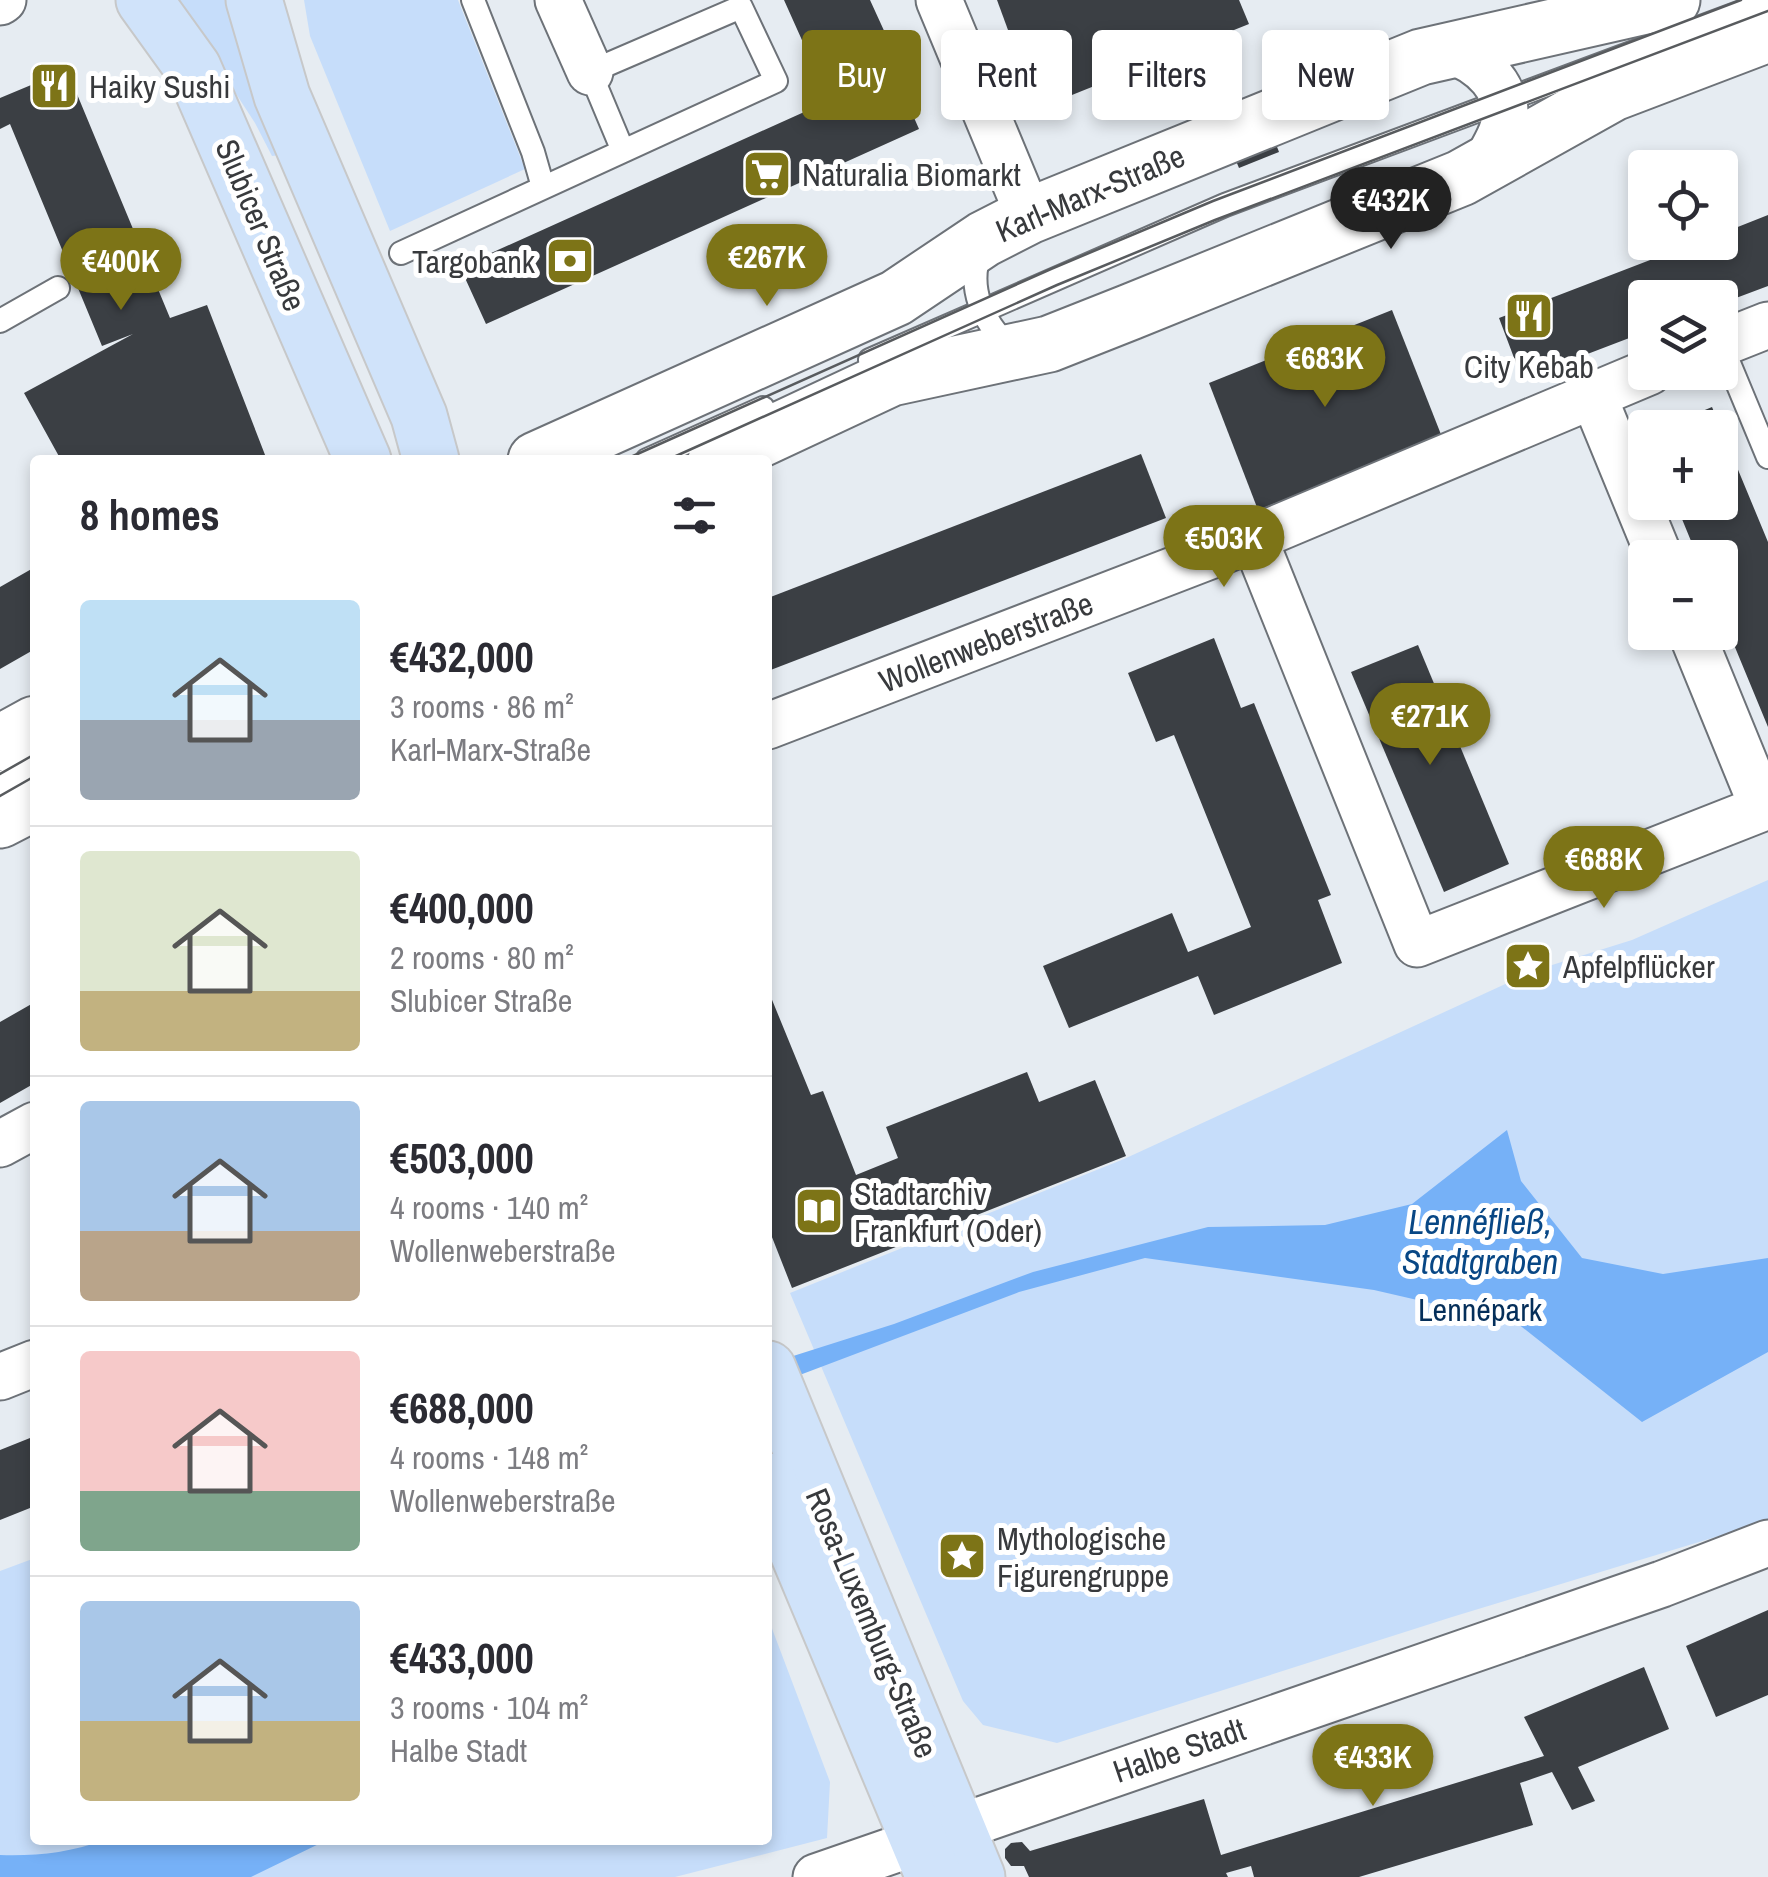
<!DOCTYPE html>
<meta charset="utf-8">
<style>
:root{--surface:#fff;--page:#f7f7f7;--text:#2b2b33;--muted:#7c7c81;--line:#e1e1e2;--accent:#7d7417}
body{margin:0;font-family:"Archivo Narrow",sans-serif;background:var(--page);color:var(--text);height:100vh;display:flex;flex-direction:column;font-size:38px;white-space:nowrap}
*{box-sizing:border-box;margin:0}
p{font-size:32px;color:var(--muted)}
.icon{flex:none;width:55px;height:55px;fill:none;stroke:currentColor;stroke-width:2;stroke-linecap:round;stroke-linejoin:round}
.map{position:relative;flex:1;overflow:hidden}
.drawer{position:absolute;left:30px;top:455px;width:742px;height:1390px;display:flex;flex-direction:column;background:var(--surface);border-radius:10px;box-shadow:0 5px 15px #0003}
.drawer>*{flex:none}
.hud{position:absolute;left:802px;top:30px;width:815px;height:90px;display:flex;gap:20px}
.controls{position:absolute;left:1628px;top:150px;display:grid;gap:20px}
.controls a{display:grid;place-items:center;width:110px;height:110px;border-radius:10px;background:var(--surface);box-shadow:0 5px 15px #0003;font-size:50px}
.price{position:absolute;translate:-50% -85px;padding:0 22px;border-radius:35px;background:var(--accent);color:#fff;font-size:32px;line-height:65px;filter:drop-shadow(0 2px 5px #0008)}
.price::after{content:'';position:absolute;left:50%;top:60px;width:30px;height:22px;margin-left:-15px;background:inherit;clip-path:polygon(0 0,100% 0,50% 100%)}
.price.current{background:#222;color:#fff}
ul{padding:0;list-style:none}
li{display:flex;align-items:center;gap:30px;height:250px;padding:0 50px}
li+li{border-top:2px solid var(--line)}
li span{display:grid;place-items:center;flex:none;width:280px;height:200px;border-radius:10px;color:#555}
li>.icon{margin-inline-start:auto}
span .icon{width:120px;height:120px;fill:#fffc;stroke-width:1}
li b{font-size:42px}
h2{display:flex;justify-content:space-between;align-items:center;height:120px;padding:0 50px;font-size:42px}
.tag{padding:0 35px;border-radius:10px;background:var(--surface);box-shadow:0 5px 15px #0003;font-size:35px;line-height:90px}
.tag.current{background:var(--accent);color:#fff}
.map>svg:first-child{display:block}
.green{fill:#c6ddfa}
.water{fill:#76b1f7}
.building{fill:#3b3f44}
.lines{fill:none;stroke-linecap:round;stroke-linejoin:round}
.lane-casing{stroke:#6d7278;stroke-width:26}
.street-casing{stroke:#6d7278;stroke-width:49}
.secondary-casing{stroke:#6d7278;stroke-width:59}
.primary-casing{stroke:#c7c8c9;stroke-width:59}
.lane{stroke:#fff;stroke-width:22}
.street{stroke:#fff;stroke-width:45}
.secondary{stroke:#fff;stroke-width:55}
.primary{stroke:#d0e3fa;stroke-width:55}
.tram{stroke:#585b5e;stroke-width:2.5}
.labels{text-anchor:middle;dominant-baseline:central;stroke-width:10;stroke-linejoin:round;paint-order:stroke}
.poi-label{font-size:32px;fill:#383a3d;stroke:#fff;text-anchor:start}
.street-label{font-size:32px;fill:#383a3d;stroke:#fff}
.park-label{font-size:32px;fill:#052f5a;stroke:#fff}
.water-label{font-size:35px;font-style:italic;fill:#084785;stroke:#fff}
</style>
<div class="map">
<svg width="1768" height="1877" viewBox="0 0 1768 1877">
<rect width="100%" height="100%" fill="#e6ecf2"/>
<g class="green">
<path d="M175 0H239L281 155 272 156 255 123Z"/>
<path d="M304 0H458L525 169 390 231 310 36Z"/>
<path d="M1768 880V1521L1452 1617 1057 1743 983 1725 963 1701 790 1293 1124 1159 1536 970 1632 940Z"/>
<path d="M35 1558V1840H768V1618L830 1782 827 1838 675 1877H0V1571Z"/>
</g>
<g class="water">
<path d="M1507 1130 1521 1181 1582 1258 1663 1274 1768 1258V1352L1642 1422 1517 1323 1374 1290 1145 1258 1019 1292 768 1387V1364L894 1324 1033 1272 1208 1227 1325 1225 1412 1204Z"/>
<path d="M104 1840H327L251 1877H0V1855C37 1856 69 1853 104 1840Z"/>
</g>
<g class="building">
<path d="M784 0H870L886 35 879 38 919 129 486 324 460 267 853 90 848 79 866 70 856 48 814 67Z"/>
<path d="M997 0H1239L1249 24 1037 109Z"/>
<path d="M67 70 170 318 207 305 267 460H61L24 393 133 334 102 346 10 124 0 129V98Z"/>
<path d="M1274 139 1279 152 1239 168 1234 156Z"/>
<path d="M1768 215V286L1720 304V298H1645V332L1522 379 1499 318 1697 242H1720V234Z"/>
<path d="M1392 310 1442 437 1258 510 1209 383Z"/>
<path d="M1712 407 1768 542V727L1720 611V558H1698L1675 502H1720V428L1664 427Z"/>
<path d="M1141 454 1166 518 768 671V598Z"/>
<path d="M35 567V649L0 669V587Z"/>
<path d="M1214 638 1241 708 1254 703 1331 895 1318 900 1342 963 1214 1015 1198 976 1069 1028 1043 966 1172 913 1188 952 1251 927 1174 735 1156 742 1128 673Z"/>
<path d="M1418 645 1509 864 1444 892 1351 672Z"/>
<path d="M768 990 811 1095 823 1091 856 1175 898 1158 886 1127 1027 1072 1039 1102 1095 1080 1126 1156 792 1288 768 1227Z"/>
<path d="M35 1002V1083L0 1103V1022Z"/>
<path d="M35 1436V1506L0 1520V1450Z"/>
<path d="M1768 1610V1695L1716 1717 1686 1646Z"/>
<path d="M1644 1667 1669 1729 1578 1767 1595 1801 1572 1810 1552 1772 1520 1783 1533 1825 1359 1877H1254L1251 1866 1226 1873 1228 1877H1029L1024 1866H1011L1005 1858V1849L1011 1843 1022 1842 1030 1851 1204 1799 1221 1855 1544 1756 1524 1717Z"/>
</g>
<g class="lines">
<g class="lane-casing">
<g id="lane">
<path d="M473 0 533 152 543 187"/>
<path d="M980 252C967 290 983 320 1009 348"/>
<path d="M401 253 776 81 741 7 590 72 623 151"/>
<path d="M0 321 58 288"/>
<path d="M1721 344 1768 457"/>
<path d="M870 360 1225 205 1768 2"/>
<path d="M647 460 763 408"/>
<path d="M0 784 35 764"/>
</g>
</g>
<g class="street-casing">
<g id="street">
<path d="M558 0 590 72"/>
<path d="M939 0 1029 216"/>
<path d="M0 2 3 0"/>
<path d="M1449 50C1481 61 1513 88 1503 127 1500 139 1491 152 1486 163"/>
<path d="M1720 344 1768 325"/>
<path d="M1593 395 1660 558"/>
<path d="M1254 538 1417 944 1763 808 1691 632"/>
<path d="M768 726 1223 551 1649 372"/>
<path d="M0 1144 35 1125"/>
<path d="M0 1377 35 1363"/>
<path d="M816 1877 1662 1584 1768 1543"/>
</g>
</g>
<g class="secondary-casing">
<g id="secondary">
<path d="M536 460 896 298 984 239 1029 216 1421 57 1672 0"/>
<path d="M716 460 891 378 1049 344 1130 312 1461 178 1613 93 1768 34"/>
<path d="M0 743 35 724"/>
<path d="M0 820 35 802"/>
</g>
</g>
<g class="primary-casing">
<g id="primary">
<path d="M144 0 193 68 363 460"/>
<path d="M254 0 282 96 419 416 431 460"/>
<path d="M768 1369 977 1877"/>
<path d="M768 1481 934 1877"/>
</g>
</g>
<use href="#lane" class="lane"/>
<use href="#street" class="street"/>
<use href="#secondary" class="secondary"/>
<use href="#primary" class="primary"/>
<g class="tram">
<path d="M624 460 1051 269 1213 201 1741 0"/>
<path d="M667 460 1057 285 1215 220 1768 11"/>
<path d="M0 774 35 754"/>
<path d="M0 796 35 776"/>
</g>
</g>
<defs>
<g id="restaurant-square" transform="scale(2.5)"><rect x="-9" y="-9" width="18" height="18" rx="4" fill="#7d7417" stroke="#fff"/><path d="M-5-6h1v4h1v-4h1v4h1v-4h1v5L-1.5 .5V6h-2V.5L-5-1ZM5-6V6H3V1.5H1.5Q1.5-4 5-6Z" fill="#fff"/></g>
<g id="supermarket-square" transform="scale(2.5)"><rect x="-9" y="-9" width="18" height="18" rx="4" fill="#7d7417" stroke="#fff"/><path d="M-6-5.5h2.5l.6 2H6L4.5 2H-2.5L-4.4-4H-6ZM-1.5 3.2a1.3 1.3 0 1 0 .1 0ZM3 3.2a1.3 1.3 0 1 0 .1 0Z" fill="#fff"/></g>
<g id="bank-square" transform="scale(2.5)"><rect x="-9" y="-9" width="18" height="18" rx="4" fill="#7d7417" stroke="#fff"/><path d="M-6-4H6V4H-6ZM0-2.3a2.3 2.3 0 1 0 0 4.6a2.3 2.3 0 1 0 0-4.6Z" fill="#fff"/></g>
<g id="sight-square" transform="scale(2.5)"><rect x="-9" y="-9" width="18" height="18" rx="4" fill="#7d7417" stroke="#fff"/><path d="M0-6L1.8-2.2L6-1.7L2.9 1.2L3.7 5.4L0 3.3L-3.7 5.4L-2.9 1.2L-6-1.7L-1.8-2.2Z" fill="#fff"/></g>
<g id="library-square" transform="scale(2.5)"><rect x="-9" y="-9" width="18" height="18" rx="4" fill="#7d7417" stroke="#fff"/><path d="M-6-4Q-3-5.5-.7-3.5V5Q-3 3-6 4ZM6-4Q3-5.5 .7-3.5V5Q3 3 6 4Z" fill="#fff"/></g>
</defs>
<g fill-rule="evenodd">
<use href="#restaurant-square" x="54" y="86"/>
<use href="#supermarket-square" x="767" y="174"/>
<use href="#bank-square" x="570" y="261"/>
<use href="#restaurant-square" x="1529" y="316"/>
<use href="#sight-square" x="1528" y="966"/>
<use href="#library-square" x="819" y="1211"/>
<use href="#sight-square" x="962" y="1556"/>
</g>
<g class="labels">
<g class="poi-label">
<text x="89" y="86">Haiky Sushi</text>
<text x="802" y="174">Naturalia Biomarkt</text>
<text x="535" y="261" text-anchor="end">Targobank</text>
<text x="1529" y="366" text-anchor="middle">City Kebab</text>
<text x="1563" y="966">Apfelpflücker</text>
<text x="854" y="1193">Stadtarchiv<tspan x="854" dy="37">Frankfurt (Oder)</tspan></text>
<text x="997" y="1538">Mythologische<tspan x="997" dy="37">Figurengruppe</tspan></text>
</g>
<g class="street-label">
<text transform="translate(1090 193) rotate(-23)">Karl-Marx-Straße</text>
<text transform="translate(261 225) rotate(67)">Slubicer Straße</text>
<text transform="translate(986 642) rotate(-21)">Wollenweberstraße</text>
<text transform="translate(872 1623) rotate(67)">Rosa-Luxemburg-Straße</text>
<text transform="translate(1179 1750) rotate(-19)">Halbe Stadt</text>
</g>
<g class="park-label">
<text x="1480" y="1309">Lennépark</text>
</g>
<g class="water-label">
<text x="1480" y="1221">Lennéfließ,<tspan x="1480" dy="40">Stadtgraben</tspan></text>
</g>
</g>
</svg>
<div class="controls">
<a><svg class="icon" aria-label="locate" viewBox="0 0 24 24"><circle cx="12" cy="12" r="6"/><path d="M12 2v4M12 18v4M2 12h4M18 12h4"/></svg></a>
<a><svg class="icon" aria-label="layers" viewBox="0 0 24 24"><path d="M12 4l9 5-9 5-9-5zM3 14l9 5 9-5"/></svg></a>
<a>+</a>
<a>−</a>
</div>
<b class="price current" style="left:1391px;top:252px">€432K</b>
<b class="price" style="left:767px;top:309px">€267K</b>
<b class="price" style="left:121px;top:313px">€400K</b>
<b class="price" style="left:1325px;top:410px">€683K</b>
<b class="price" style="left:1224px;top:590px">€503K</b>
<b class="price" style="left:1430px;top:768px">€271K</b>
<b class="price" style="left:1604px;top:911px">€688K</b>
<b class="price" style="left:1373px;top:1809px">€433K</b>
<div class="hud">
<a class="tag current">Buy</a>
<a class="tag">Rent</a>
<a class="tag">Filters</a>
<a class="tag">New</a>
</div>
<section class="drawer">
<h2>8 homes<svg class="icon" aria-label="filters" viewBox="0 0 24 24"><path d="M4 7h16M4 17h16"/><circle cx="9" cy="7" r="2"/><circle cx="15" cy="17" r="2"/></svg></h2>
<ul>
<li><span style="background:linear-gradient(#bfe0f5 60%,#9aa5b1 0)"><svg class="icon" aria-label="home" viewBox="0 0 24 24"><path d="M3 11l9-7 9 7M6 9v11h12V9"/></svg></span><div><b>€432,000</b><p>3 rooms · 86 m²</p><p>Karl-Marx-Straße</p></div></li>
<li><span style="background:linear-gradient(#dfe7d0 70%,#c2b280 0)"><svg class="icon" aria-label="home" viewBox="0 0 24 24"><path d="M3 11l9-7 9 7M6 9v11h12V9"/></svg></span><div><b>€400,000</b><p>2 rooms · 80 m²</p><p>Slubicer Straße</p></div></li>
<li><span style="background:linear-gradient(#a9c7e8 65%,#b9a48a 0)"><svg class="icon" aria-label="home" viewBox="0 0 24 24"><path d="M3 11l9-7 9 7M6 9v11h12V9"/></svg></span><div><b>€503,000</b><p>4 rooms · 140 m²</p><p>Wollenweberstraße</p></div></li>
<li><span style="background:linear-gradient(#f6c9c9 70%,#7fa58c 0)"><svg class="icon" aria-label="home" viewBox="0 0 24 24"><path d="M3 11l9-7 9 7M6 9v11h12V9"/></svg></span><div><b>€688,000</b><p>4 rooms · 148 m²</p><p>Wollenweberstraße</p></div></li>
<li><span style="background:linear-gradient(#a9c7e8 60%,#c2b280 0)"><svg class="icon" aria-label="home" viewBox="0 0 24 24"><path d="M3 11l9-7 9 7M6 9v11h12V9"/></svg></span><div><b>€433,000</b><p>3 rooms · 104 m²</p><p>Halbe Stadt</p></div></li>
</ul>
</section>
</div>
